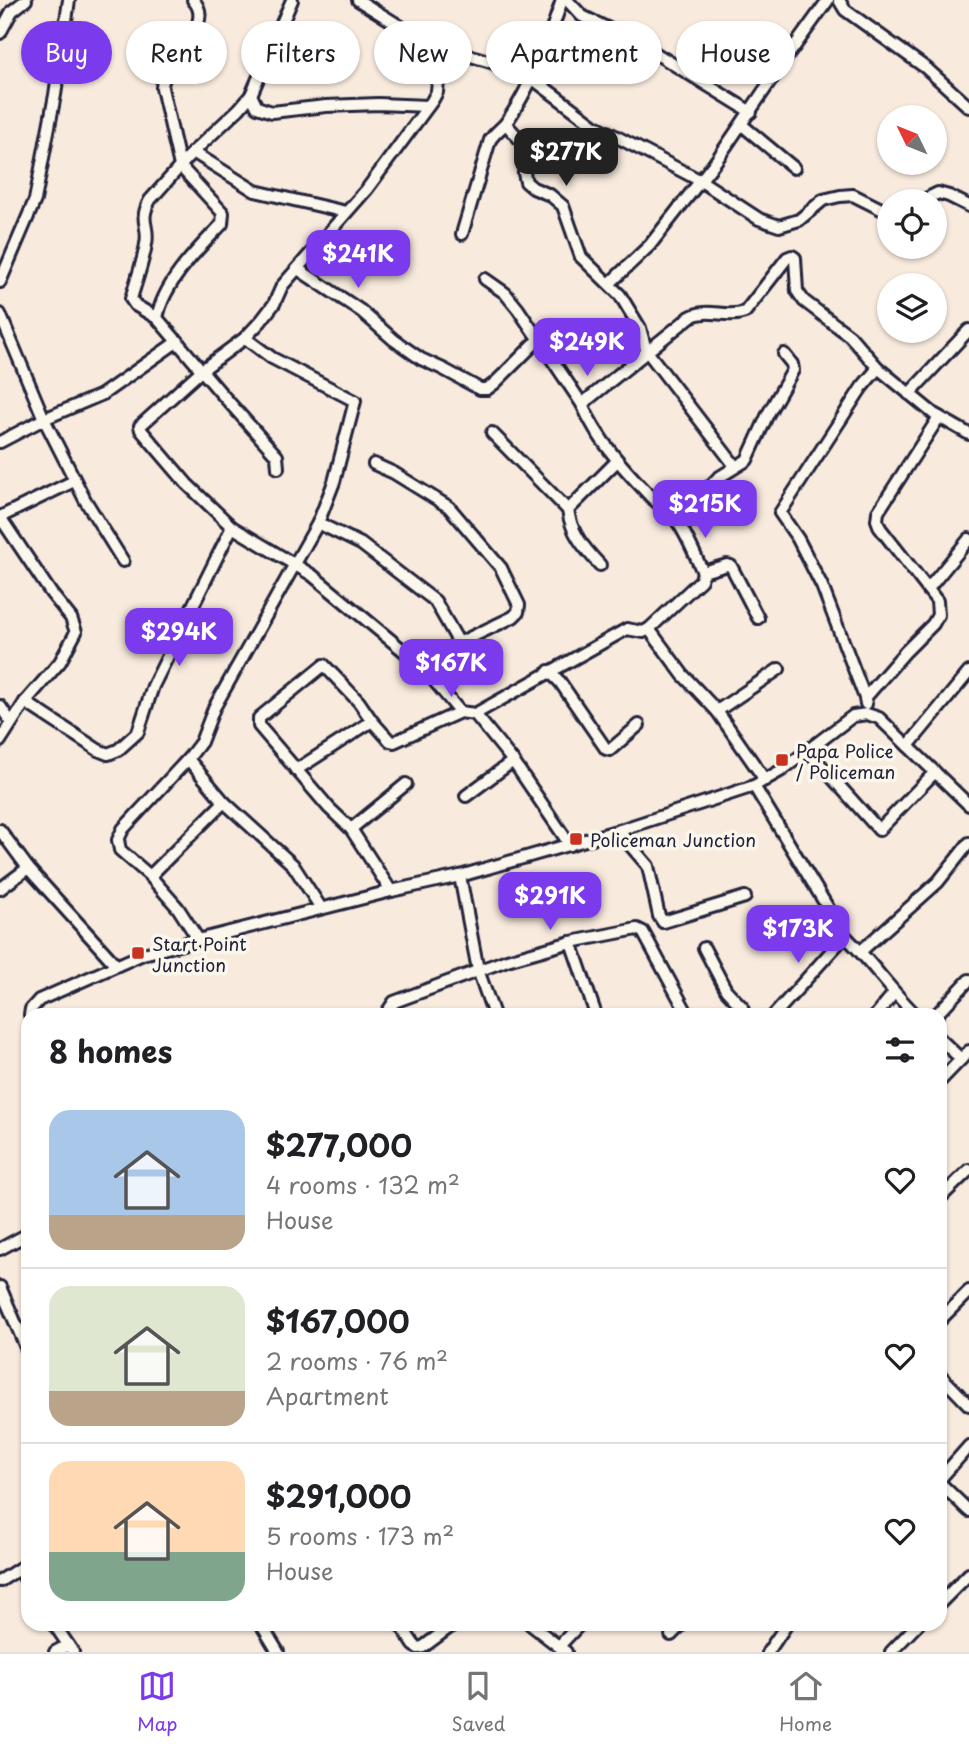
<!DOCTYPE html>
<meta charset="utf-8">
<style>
:root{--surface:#fff;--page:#f2f2f2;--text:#202124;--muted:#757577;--line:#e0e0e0;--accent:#7c3aed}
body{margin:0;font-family:"Playpen Sans",sans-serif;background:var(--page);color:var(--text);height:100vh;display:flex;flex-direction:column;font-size:26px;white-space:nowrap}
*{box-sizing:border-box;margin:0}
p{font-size:23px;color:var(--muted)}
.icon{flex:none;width:38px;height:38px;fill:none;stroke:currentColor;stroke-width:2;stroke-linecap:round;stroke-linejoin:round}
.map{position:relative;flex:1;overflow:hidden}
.panel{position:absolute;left:21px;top:1008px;width:926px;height:623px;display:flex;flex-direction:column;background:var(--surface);border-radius:21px;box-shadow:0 2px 5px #0004}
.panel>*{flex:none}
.guide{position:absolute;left:21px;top:21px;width:928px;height:63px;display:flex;gap:14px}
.needle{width:46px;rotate:313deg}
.controls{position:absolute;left:877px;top:105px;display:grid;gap:14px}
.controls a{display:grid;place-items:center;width:70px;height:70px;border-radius:50%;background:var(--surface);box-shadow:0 2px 5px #0004;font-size:35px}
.price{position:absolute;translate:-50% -60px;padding:0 16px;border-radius:14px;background:var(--accent);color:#fff;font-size:23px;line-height:46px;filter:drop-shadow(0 2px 4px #0008)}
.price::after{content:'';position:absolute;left:50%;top:42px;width:21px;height:16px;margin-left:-10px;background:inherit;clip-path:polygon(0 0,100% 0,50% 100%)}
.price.active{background:#222;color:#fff}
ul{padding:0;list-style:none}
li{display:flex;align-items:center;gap:21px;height:175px;padding:0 28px}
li+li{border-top:2px solid var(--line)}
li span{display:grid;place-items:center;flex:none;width:196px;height:140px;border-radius:21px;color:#555}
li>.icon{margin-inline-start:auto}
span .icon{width:84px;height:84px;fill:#fffc;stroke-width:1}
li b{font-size:30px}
h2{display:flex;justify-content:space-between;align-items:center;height:84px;padding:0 28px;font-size:30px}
.pill{padding:0 24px;border-radius:32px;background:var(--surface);box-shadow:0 2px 5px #0004;font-size:24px;line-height:63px}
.pill.active{background:var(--accent);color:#fff}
.tabs{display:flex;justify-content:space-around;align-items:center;height:98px;border-top:2px solid var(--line);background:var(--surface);font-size:19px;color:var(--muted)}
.tabs a{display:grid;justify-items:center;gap:4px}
.tabs .active{color:var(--accent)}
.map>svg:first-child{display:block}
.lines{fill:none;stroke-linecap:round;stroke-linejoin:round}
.minor-casing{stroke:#22223b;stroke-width:16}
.minor{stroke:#fbf7ec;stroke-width:10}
.poi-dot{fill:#c8321e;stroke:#fbf7ec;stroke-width:2.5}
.labels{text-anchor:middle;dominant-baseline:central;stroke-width:7;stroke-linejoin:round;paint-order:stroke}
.poi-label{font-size:18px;fill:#22223b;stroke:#fbf7ec;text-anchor:start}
</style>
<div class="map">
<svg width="969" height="1652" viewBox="0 0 969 1652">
<rect width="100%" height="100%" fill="#f8eadd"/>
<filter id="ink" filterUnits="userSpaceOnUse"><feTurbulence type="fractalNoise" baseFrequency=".0143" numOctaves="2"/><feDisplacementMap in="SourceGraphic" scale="14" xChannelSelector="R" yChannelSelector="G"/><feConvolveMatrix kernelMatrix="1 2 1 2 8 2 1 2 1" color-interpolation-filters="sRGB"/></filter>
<g filter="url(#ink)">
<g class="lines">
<g class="minor-casing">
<g id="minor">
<path d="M193 0C218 26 163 54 162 88L180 166 223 213 222 224C197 250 164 282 157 318L220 392 277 456 278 468"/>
<path d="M358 0 427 43 491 62 537 82 594 125 701 181 759 219 779 226 799 220 823 200 840 196 853 195 889 213"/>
<path d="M567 0 582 16 642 45 751 112"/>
<path d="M839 0 845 10 926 68 969 107"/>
<path d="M0 33 12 11 26 0"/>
<path d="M441 49 437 92 432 101 367 189 282 286 274 304 261 321 245 338 202 370 140 426 141 430 187 484 232 527 312 575 422 666 460 712"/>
<path d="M251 95 257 107 272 112 326 106 378 104 428 106"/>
<path d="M506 124 529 150 524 173 526 182 533 188 550 195 563 206 581 257 620 295 640 328 646 350 735 466"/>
<path d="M742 125 794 168"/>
<path d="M193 152 255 191 346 212"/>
<path d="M922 201 938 193 949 196 969 206"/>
<path d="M462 234 490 140C496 131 504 127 508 120 532 85 549 40 562 0"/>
<path d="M298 269 361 311 394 340 421 359 443 369 480 389H487L495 383 538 340"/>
<path d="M485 279 505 293 518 309 582 404 690 317C708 307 726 319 745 312L787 258 792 256 795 258 797 291 804 301 850 336 878 368 934 414 969 434"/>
<path d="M0 282 35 200 55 95 69 0"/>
<path d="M610 283 650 245 716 161 789 54 828 0"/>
<path d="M0 314 44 419 85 500 123 561"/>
<path d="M157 318 135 305 131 299C136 281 143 263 146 244 150 225 138 222 150 200L193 152 239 109 251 95 292 0"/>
<path d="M909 394 969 330"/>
<path d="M492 433 568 510"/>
<path d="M0 442 44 419 103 394 178 341"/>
<path d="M374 464 394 473 449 507 501 568 519 605 518 612 513 617 459 643 422 666"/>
<path d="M0 517 51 593 71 618 76 632 60 662 25 702 0 741"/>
<path d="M0 517 74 481"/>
<path d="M677 521 718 478 747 460 768 414 793 370 792 364 784 354"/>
<path d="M318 523 361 544 435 601 459 643"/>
<path d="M600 565C584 548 571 533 568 510L616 462"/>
<path d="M703 572 727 565 731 566 758 618"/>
<path d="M928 589 969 539"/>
<path d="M649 629 683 675 717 711"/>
<path d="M549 671 560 682 606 749 610 750 639 725"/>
<path d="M865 698 822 586 798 539 780 513 862 387 878 368"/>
<path d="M25 702 98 750 108 754 118 750 138 732 153 686 232 527"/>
<path d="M866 704 865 698 905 652 933 624 938 615 937 601 880 528 877 520 878 512 939 417"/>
<path d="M0 706 11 722"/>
<path d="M475 714 513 761 570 845"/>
<path d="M372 721 359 702 324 665 259 718V726L329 808 351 829 391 891"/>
<path d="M908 746 969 672"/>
<path d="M808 751 879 830 935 772"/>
<path d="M188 759 224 802 293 865 321 908"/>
<path d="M296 770 372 721 390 741 394 742 460 712 475 714 627 629 643 632 649 629 701 580 703 572C695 556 687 534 676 520 669 511 660 505 652 498 624 469 598 441 582 404"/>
<path d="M765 780 717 711 779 669"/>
<path d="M754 786 845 936C871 961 890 990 916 1015"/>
<path d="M466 796 513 761"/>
<path d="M351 829 406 784"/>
<path d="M0 830 28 868 116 965"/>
<path d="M620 830 624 838 648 866 659 916 663 922 745 897"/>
<path d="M150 876 224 802"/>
<path d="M460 876 478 970 494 1015"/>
<path d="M0 889 28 868"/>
<path d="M198 939 178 908 150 876 120 850 118 840 123 829 188 759 201 742 214 708 318 523 334 482 355 401 272 358 245 338"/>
<path d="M571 942 596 1015"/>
<path d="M704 948 726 990 742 1007 744 1015"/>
<path d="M861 951 938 882 969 843"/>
<path d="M30 1015 31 1009 39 1000 143 954 391 891 460 876 620 830 754 786 782 770 853 716 867 714 879 718 969 805"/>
<path d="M388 1015V1011L394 1002 507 960 571 942 637 929 643 932 648 941 688 1015"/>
<path d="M774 1015 845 936"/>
<path d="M876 1015 894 993"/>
<path d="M936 1015 969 980"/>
<path d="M940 1039 961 1059"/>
<path d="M940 1081 969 1051"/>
<path d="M940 1198 969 1170"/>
<path d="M0 1249 28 1234"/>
<path d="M0 1287 28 1352"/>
<path d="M940 1320 969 1291"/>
<path d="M940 1375 969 1405"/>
<path d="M940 1479 969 1446"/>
<path d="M940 1483 969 1511"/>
<path d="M19 1569 28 1583"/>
<path d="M0 1581 28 1563"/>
<path d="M940 1603 969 1574"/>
<path d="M54 1624 73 1652"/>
<path d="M261 1624 278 1652"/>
<path d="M400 1624 414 1645 418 1648 423 1647 454 1624"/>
<path d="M530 1624 566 1652"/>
<path d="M671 1635 682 1624"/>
<path d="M560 1645 580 1624"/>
<path d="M55 1652 68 1645"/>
<path d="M768 1652 787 1624"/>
<path d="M891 1652 918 1624"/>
</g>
</g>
<use href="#minor" class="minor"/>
</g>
</g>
<g class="poi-dot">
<rect x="775" y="753" width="14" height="14" rx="3.5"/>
<rect x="569" y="832" width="14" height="14" rx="3.5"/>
<rect x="131" y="946" width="14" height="14" rx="3.5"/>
</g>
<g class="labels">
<g class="poi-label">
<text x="796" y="750">Papa Police<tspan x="796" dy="21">/ Policeman</tspan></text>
<text x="590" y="839">Policeman Junction</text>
<text x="152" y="943">Start Point<tspan x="152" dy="21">Junction</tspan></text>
</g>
</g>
</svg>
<div class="controls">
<a><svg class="needle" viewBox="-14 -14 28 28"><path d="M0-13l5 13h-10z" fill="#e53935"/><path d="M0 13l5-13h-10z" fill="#757577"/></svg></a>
<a><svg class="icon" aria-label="locate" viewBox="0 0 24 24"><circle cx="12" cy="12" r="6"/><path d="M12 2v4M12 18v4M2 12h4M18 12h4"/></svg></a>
<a><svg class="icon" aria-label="layers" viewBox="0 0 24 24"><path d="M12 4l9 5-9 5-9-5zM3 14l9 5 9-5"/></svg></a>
</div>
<b class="price active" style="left:566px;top:188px">$277K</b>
<b class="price" style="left:358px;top:290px">$241K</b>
<b class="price" style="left:587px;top:378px">$249K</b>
<b class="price" style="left:705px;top:540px">$215K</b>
<b class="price" style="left:179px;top:668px">$294K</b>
<b class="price" style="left:451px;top:699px">$167K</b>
<b class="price" style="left:550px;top:932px">$291K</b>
<b class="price" style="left:798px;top:965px">$173K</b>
<div class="guide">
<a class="pill active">Buy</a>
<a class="pill">Rent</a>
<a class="pill">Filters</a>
<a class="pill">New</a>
<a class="pill">Apartment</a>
<a class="pill">House</a>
</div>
<section class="panel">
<h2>8 homes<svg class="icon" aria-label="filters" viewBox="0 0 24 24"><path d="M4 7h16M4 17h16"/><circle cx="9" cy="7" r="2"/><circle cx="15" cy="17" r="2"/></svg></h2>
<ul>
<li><span style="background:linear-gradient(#a9c7e8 75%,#b9a48a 0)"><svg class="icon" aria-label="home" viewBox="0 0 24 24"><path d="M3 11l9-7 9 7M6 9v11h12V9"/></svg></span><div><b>$277,000</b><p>4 rooms · 132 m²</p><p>House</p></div><svg class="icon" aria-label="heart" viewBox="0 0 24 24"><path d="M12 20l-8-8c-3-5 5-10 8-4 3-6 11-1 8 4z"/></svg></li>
<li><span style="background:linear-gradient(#dfe7d0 75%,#b9a48a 0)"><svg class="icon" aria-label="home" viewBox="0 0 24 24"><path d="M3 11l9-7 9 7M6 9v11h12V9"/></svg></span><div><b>$167,000</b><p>2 rooms · 76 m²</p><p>Apartment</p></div><svg class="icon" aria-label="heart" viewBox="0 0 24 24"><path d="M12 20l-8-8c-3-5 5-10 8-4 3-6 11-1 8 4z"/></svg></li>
<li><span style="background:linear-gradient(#ffd9b3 65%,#7fa58c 0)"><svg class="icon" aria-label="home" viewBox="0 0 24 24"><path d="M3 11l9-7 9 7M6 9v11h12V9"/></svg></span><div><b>$291,000</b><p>5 rooms · 173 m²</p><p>House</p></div><svg class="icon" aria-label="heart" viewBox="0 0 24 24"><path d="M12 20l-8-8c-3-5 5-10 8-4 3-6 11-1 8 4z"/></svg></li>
</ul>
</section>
</div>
<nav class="tabs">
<a class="active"><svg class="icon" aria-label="map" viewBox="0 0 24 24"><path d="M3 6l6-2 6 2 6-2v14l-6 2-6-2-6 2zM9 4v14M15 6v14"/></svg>Map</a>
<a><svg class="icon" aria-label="saved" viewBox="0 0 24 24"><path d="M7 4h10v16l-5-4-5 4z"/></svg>Saved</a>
<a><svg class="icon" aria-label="home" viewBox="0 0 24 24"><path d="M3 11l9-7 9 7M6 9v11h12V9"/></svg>Home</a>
</nav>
